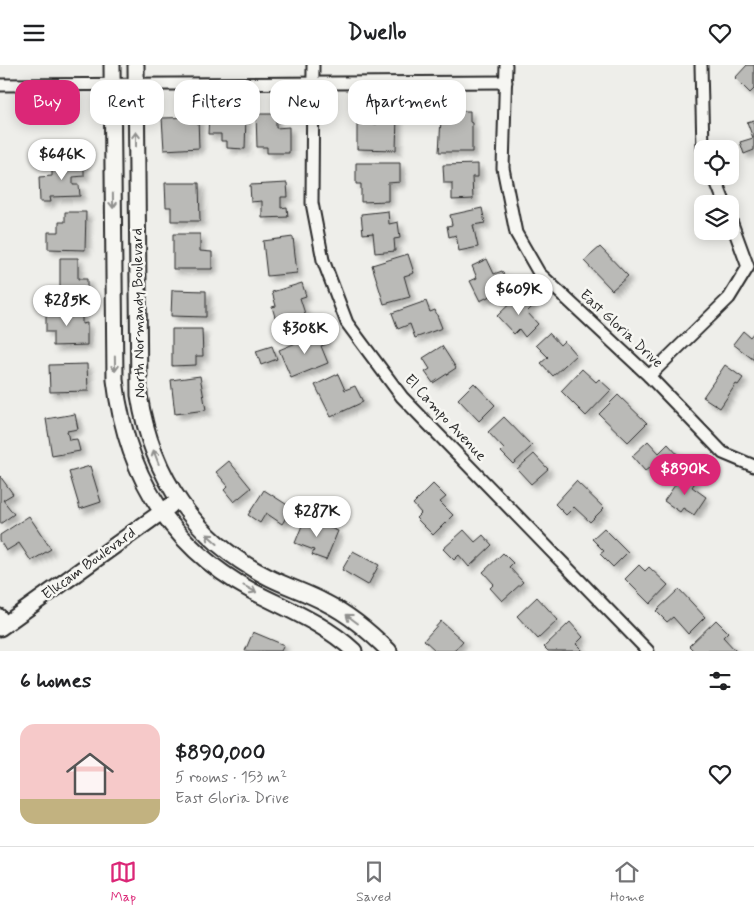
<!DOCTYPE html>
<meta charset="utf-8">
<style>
:root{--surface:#fff;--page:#f2f2f2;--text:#202124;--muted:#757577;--line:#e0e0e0;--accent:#db2777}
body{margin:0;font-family:Mynerve,sans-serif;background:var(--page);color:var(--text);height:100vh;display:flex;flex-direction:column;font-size:19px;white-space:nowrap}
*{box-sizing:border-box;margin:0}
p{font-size:16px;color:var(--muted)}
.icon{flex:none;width:28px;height:28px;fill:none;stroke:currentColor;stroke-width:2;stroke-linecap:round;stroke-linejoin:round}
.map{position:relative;height:586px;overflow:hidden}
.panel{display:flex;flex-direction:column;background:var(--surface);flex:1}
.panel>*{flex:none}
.guide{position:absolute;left:15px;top:15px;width:500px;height:45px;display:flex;gap:10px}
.fabs{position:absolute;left:694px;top:75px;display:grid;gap:10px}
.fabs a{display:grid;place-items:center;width:45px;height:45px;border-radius:10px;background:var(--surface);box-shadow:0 2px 12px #0003;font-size:25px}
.price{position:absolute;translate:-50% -42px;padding:0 11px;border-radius:18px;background:#fff;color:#222;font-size:16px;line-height:32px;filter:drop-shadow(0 1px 2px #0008)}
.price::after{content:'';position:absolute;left:50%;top:30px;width:15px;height:11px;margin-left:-8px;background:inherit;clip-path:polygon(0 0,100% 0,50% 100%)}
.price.active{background:var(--accent);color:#fff}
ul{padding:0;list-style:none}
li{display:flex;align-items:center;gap:15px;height:125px;padding:0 20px}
li span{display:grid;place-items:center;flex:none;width:140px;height:100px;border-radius:15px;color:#555}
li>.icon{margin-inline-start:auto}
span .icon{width:60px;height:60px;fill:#fffc;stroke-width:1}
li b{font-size:21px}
h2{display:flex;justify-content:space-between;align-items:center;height:60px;padding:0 20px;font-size:21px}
.pill{padding:0 18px;border-radius:15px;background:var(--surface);box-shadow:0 2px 12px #0003;font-size:18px;line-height:45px}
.pill.active{background:var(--accent);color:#fff}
header{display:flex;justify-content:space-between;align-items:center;height:65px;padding:0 20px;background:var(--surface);font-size:22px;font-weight:700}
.menu{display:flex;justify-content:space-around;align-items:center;height:70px;border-top:1px solid var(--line);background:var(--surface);font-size:14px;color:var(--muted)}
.menu a{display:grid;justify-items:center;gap:2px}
.menu .active{color:var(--accent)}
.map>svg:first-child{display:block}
.building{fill:#babab7;stroke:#2b2b2b;filter:url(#shadow)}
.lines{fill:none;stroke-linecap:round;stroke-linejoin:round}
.street-casing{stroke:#2b2b2b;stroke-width:15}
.secondary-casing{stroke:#2b2b2b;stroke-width:19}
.street{stroke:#f6f6f2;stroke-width:11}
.secondary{stroke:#f6f6f2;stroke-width:15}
.oneway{stroke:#90908e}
.labels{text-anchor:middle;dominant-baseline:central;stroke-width:5;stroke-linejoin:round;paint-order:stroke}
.street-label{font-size:15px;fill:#2b2b2b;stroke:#f6f6f2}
</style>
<header><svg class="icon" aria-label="menu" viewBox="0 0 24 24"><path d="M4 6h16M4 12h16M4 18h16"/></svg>Dwello<svg class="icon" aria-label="heart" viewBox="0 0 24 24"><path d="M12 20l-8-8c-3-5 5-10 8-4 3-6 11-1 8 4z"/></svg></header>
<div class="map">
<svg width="754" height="586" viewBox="0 0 754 586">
<defs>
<filter id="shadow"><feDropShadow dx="4.5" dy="4.5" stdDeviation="2.5" flood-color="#0004"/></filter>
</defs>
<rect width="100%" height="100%" fill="#eeeeea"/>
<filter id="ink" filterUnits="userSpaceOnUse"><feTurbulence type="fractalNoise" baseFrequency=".02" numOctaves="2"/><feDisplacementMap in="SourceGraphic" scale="10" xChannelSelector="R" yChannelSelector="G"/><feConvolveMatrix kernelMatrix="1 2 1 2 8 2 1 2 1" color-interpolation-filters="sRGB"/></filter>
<g filter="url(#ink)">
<g class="building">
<path d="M747 0H754V24L750 28 735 13Z"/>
<path d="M449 46H470V57L472 58V87H439L441 54H449Z"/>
<path d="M209 49 246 50 245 84 227 83V76H221V69H208Z"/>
<path d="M256 49H276V63L289 62V88H267V82H257Z"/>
<path d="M377 49 397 50 396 85 357 84V58L377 59Z"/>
<path d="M198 52 199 83 164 85 162 53Z"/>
<path d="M754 55V85L744 89 740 77 753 73 747 57Z"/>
<path d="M65 95H84V111L73 112V120H79L80 131 50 132 51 137H40L39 112 52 111V101H65Z"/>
<path d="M356 98H400V117L388 118V136L361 137V119H356Z"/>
<path d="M478 99V112H472L473 134 452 135V118H444L443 100Z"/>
<path d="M165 118H199L200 156H171V142H166Z"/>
<path d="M287 118 288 132H281V143L287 142 288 152 262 153V136L251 137 250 120Z"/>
<path d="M482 143 485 158 473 160 478 182 459 186 456 170 449 172 447 161 452 160 450 150Z"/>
<path d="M388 146 389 159 398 157 400 173 394 174 395 186 375 188 373 168 363 169 361 149Z"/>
<path d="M65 147H86L85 185 48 184V167H59V157H65Z"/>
<path d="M173 169H200V186L212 187V204H173Z"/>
<path d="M293 172 297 208 267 211 263 176Z"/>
<path d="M600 182 628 211 612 225 584 196Z"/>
<path d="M408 189 414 208 404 211 410 232 384 239 372 200Z"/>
<path d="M60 193H78V214H87V234L60 233Z"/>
<path d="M487 194 494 209 502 206 510 221 480 236 470 216 477 213 472 201Z"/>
<path d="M302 218 306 231 300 233 307 255 284 262 281 253 276 255 272 242 276 241 272 227Z"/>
<path d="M172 225 206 226V252L171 251Z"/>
<path d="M521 228 533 241 527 247 538 259 525 272 519 264 514 269 497 251Z"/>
<path d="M426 236 430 247 435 245 442 263 415 273 410 259 398 264 392 248Z"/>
<path d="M82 243V259L87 258V280L53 281V267H46V244Z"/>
<path d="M172 264H202L203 291H196V300L172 301Z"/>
<path d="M743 266 750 272 754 267V295L733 279Z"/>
<path d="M322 267 327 279 321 281 328 298 291 313 279 285Z"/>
<path d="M549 268 560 280 564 276 576 290 553 311 541 298 548 292 536 280Z"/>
<path d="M272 281 277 294 261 300 256 286Z"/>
<path d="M442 281 456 303 433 318 425 307 430 304 423 293Z"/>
<path d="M87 299 88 326 50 327 49 300Z"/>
<path d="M725 300 743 313 738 320 736 319 720 343 703 332Z"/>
<path d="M582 304 596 317 599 314 611 325 586 351 561 326Z"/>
<path d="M338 309 345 325 355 321 363 337 331 352 315 320Z"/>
<path d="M200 311 206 345 175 349 171 315Z"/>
<path d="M474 318 495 340 479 356 458 334Z"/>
<path d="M618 330 647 358 628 377 599 349Z"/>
<path d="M75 349 78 364 67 366 69 375 77 374 80 386 52 391 46 354Z"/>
<path d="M504 352 532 381 513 399 501 387 504 384 488 367Z"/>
<path d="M648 376 659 388 668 379 679 391 657 412 649 403 645 406 632 391Z"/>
<path d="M534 389 548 404 531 419 517 404Z"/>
<path d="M229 396 251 423 234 437 224 425 228 421 216 407Z"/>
<path d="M90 401 101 437 80 444 69 407Z"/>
<path d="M684 407 696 416 692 422 706 432 694 450 683 443 680 447 664 436Z"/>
<path d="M0 411 13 429 3 435 14 449 0 459Z"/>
<path d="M576 416 604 443 590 457 574 442 566 450 555 439Z"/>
<path d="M433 419 446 432 440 437 453 450 433 470 416 453 421 448 413 439Z"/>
<path d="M264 425 292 443 282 459 266 448 260 458 248 450Z"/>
<path d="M29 451 51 484 31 496 19 478 6 486 0 476V470Z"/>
<path d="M305 453 338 466 326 495 312 490 314 485 295 478Z"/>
<path d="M604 463 628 487 613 502 600 489 604 486 592 474Z"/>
<path d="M464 465 475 477 483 470 492 480 469 502 459 490 454 495 443 484Z"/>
<path d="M353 486 379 500 368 520 342 505Z"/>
<path d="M503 488 513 498 509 502 523 517 502 536 490 523 494 519 483 507Z"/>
<path d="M639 500 645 506 649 502 668 520 650 539 625 514Z"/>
<path d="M679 524 705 552 688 569 673 552 667 557 656 546Z"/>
<path d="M537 532 558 555 538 574 517 551Z"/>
<path d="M716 555 728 567 723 572 736 586H694L689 581Z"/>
<path d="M441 556 463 576 454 586H436L424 575Z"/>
<path d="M570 557 583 572 576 579 583 586H548L544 582Z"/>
<path d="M253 567 284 580 281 586H245Z"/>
</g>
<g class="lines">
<g class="street-casing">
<g id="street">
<path d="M313 0 312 138 323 195 347 258 402 332 648 586"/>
<path d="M506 0 503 103 516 168 539 208 649 311 723 388 754 401"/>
<path d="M701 0 703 84"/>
<path d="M0 20 506 17"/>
<path d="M714 111 725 139"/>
<path d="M649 311 729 233 748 202 730 153"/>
<path d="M0 550 6 558"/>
</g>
</g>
<g class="secondary-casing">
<g id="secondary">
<path d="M112 0 115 315C126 408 169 481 252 526 287 544 325 559 354 586"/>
<path d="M136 0 139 330C152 412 195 476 270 513 288 522 308 528 326 538 350 550 370 567 389 586"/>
<path d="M0 563 170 441"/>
</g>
</g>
<use href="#street" class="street"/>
<use href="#secondary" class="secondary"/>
</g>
<defs><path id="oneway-shaft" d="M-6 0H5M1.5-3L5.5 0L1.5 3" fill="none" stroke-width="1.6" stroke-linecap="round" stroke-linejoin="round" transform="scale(1.25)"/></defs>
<g class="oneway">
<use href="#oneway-shaft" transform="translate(136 74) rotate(-90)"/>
<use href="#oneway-shaft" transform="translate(113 136) rotate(89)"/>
<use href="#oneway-shaft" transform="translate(115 299) rotate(89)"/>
<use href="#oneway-shaft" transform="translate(156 392) rotate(-111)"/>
<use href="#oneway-shaft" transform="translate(212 474) rotate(-138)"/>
<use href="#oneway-shaft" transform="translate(250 524) rotate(28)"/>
<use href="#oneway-shaft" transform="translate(352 554) rotate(-143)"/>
</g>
</g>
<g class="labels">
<g class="street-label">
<text transform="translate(139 248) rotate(-91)">North Normandy Boulevard</text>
<text transform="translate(621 264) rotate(43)">East Gloria Drive</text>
<text transform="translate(445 353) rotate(47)">El Campo Avenue</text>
<text transform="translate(89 499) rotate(-36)">Elkcam Boulevard</text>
</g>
</g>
</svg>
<div class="fabs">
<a><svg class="icon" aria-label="locate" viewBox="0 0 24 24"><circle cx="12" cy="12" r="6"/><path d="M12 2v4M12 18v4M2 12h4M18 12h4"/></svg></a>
<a><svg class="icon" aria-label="layers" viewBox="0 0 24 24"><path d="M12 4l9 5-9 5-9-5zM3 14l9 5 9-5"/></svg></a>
</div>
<b class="price" style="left:62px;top:116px">$646K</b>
<b class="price" style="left:519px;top:251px">$609K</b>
<b class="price" style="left:67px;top:262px">$285K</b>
<b class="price" style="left:305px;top:290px">$308K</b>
<b class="price active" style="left:685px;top:431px">$890K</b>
<b class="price" style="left:317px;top:473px">$287K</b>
<div class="guide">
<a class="pill active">Buy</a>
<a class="pill">Rent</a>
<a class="pill">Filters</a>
<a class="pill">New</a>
<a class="pill">Apartment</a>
</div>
</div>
<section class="panel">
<h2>6 homes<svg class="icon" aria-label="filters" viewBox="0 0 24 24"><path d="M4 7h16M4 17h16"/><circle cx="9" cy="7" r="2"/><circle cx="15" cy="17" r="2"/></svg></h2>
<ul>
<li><span style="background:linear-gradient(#f6c9c9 75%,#c2b280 0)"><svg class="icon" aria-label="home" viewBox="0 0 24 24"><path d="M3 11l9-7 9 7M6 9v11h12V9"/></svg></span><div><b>$890,000</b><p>5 rooms · 153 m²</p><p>East Gloria Drive</p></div><svg class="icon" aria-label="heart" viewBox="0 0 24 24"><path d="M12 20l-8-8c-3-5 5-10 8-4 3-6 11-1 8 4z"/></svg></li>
</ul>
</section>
<nav class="menu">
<a class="active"><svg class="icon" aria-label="map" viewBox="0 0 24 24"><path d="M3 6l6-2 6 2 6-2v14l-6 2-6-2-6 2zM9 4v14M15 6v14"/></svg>Map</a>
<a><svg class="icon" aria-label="saved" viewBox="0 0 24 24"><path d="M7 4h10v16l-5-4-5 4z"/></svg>Saved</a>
<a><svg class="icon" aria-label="home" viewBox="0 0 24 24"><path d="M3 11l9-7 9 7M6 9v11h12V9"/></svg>Home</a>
</nav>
